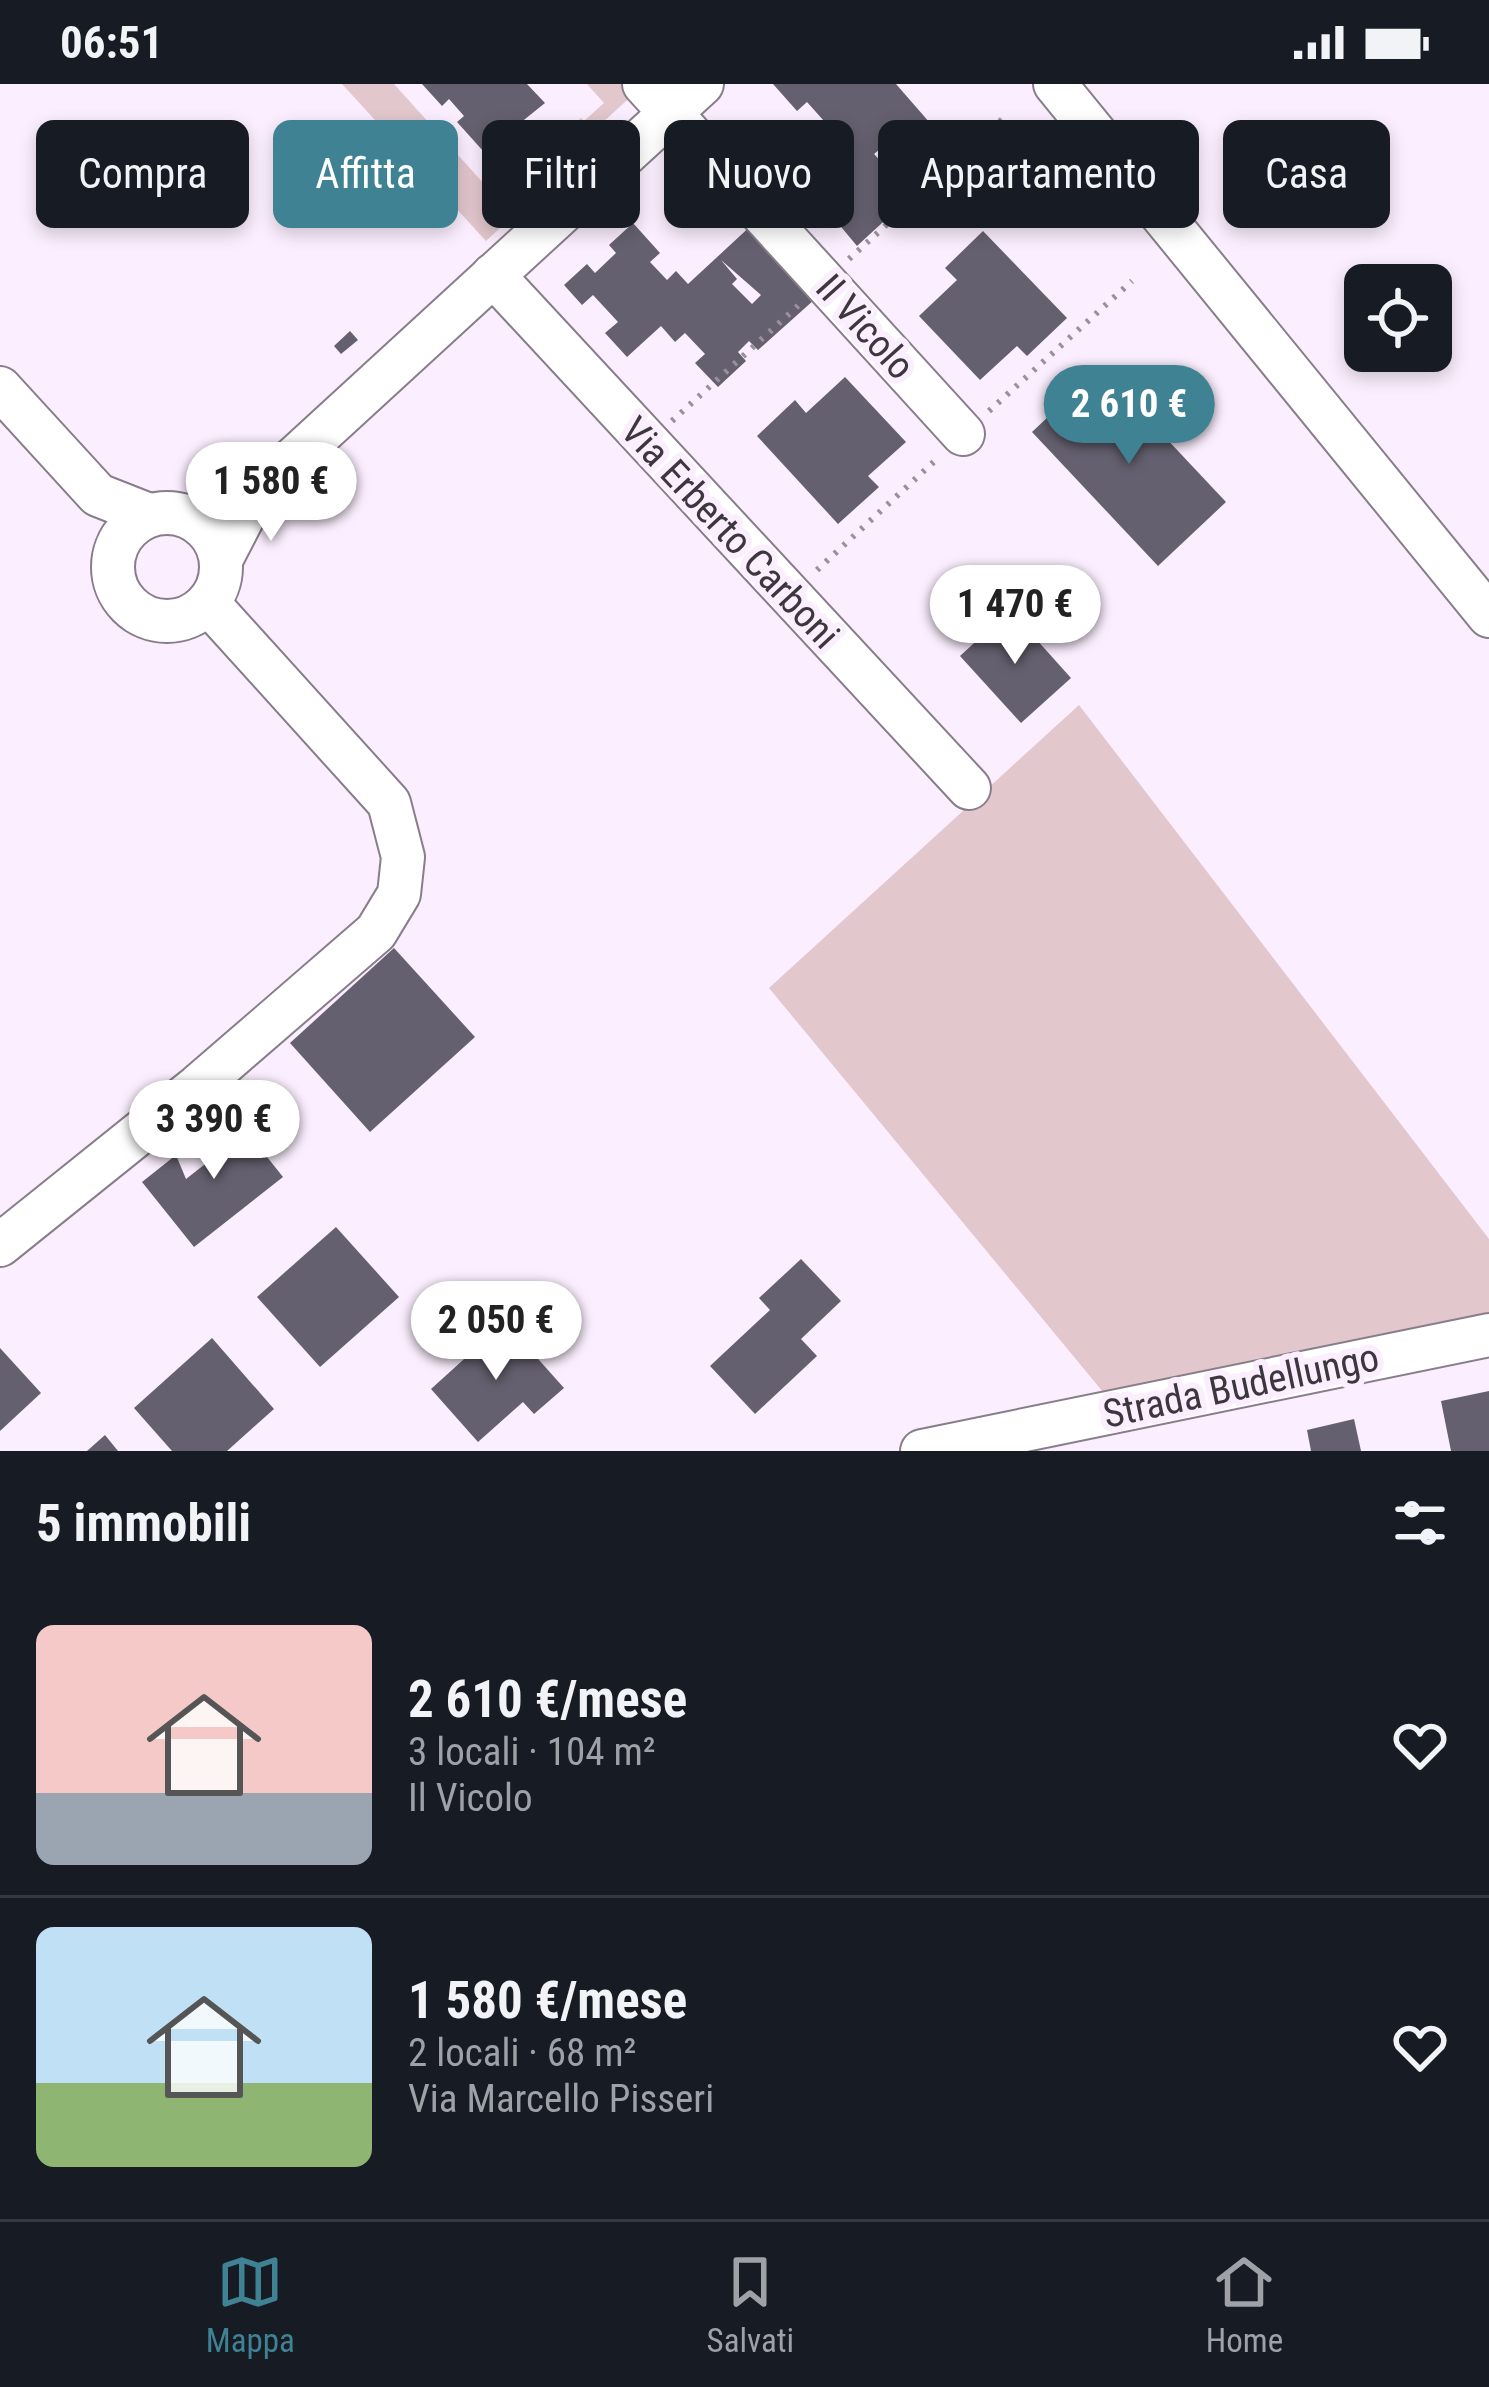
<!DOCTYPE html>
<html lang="it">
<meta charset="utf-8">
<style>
:root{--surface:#171b24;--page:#242831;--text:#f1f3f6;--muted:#9ea1a6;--line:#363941;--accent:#3f8293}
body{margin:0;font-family:"Roboto Condensed",sans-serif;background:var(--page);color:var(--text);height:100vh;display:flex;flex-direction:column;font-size:45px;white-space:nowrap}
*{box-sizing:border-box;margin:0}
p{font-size:39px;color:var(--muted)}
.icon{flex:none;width:66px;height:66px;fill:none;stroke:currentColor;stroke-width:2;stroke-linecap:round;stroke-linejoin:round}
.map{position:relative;height:1367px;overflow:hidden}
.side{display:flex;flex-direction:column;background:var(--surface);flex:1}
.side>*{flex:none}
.top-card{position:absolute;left:36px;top:36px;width:1419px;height:108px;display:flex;gap:24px}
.tools{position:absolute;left:1344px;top:180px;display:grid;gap:24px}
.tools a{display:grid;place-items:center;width:108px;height:108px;border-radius:18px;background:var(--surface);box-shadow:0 6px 18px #0003;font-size:60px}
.price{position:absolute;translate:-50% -102px;padding:0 27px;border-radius:42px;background:#fff;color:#222;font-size:39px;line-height:78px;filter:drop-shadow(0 3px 6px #0008)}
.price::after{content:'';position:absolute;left:50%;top:72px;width:36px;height:27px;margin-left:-18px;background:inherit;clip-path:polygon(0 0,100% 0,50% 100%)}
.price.active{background:var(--accent);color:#fff}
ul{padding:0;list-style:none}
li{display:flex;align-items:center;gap:36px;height:300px;padding:0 36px}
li+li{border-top:3px solid var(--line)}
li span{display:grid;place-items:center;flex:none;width:336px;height:240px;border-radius:18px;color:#555}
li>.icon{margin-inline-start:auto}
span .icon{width:144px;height:144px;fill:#fffc;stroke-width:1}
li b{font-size:51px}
h2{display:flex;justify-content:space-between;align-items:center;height:144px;padding:0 36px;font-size:51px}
.tag{padding:0 42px;border-radius:18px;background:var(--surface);box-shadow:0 6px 18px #0003;font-size:42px;line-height:108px}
.tag.active{background:var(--accent);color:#fff}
.status{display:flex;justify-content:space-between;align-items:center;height:84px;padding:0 60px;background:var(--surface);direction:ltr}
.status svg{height:33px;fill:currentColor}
.menu{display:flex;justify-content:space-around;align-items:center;height:168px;border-top:3px solid var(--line);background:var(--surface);font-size:33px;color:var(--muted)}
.menu a{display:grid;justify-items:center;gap:6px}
.menu .active{color:var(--accent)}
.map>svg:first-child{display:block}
.green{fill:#e2c7cd}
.building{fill:#65606f;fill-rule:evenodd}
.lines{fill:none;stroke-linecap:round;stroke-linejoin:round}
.minor-casing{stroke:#897d8b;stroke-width:46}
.path{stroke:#99909b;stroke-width:6;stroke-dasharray:3 9;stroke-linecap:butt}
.minor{stroke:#fff;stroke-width:42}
.labels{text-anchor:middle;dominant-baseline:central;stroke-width:12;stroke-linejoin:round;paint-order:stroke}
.street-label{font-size:39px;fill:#3c373d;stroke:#fbeefe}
</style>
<div class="status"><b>06:51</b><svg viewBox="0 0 49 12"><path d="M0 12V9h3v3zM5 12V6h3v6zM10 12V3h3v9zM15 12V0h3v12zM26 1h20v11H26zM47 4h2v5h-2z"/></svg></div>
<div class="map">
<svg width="1489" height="1367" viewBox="0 0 1489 1367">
<rect width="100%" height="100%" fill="#fbeefe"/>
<g class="green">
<path d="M342 0H394L513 132 486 157Z"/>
<path d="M587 0H630L637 7 542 94 547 101 536 110 521 93 522 88 581 34 584 37 604 19Z"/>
<path d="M1079 621 1489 1155V1238L1108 1314 769 904Z"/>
</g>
<g class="building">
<path d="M422 0H527L545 19 484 68 457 38 464 32 449 15 442 22Z"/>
<path d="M773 0H896L957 70 857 162 837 138 850 127 826 103 814 112 793 90 829 55 818 42 824 37 807 18 797 27ZM880 65 903 81 893 90 874 70Z"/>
<path d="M755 138 824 207 758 266 749 257 738 268 746 277 718 303 695 279 705 270 685 249 675 258 661 242 627 273 605 249 618 238 593 211 582 221 564 201 587 180 595 189 616 169 609 161 633 139 660 169 650 178 667 196 676 187 688 200ZM721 176 761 211 752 220 732 200 737 195Z"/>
<path d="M983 147 1067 234 1027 272 1017 262 980 296 919 232 957 196 945 184Z"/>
<path d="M350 247 358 256 341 270 334 262Z"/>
<path d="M1100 284 1226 418 1158 482 1032 348Z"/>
<path d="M845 293 906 358 868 392 879 403 838 440 757 352 795 316 806 329Z"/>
<path d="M1010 526 1071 594 1021 639 960 572Z"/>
<path d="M394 864 475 953 370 1048 290 959Z"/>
<path d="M232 1029 283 1093 194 1163 142 1098 176 1071 186 1095 218 1070 203 1052Z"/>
<path d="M336 1143 399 1213 320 1283 257 1213Z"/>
<path d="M801 1175 841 1217 801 1255 817 1272 755 1330 710 1282 770 1226 759 1214Z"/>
<path d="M505 1238 564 1304 534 1330 523 1318 478 1358 431 1305Z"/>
<path d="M212 1254 274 1325 227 1367H172L134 1324Z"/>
<path d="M0 1264 41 1309 0 1347Z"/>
<path d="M1489 1307V1367H1451L1441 1317Z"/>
<path d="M1354 1335 1361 1367H1311L1307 1346Z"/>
<path d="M105 1351 118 1367H87Z"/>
</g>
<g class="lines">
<g class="minor-casing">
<g id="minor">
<path d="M644 0 963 350"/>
<path d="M1055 0 1489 532"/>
<path d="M493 191 969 704"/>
<path d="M0 304 98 411 149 431"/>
<circle cx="167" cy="483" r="54"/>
<path d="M221 476 255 410 702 0"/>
<path d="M0 1161 198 1002 376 848 399 810 403 773 389 719 208 519"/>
<path d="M922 1367 1489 1251"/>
</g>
</g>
<g class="path">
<path d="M849 175 1008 30"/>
<path d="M989 327 1132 197"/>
<path d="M672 337 800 220"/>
<path d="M817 486 939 373"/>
</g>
<use href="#minor" class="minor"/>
</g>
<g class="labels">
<g class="street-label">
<text transform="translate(865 243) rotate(48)">Il Vicolo</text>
<text transform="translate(730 449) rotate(47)">Via Erberto Carboni</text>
<text transform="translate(1241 1302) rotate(-12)">Strada Budellungo</text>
</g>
</g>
</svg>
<div class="tools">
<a><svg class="icon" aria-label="locate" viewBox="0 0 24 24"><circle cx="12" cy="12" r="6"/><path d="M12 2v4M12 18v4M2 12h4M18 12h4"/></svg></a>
</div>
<b class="price active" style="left:1129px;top:383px">2 610 €</b>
<b class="price" style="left:271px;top:460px">1 580 €</b>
<b class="price" style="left:1015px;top:583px">1 470 €</b>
<b class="price" style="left:214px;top:1098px">3 390 €</b>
<b class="price" style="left:496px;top:1299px">2 050 €</b>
<div class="top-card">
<a class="tag">Compra</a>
<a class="tag active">Affitta</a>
<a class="tag">Filtri</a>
<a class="tag">Nuovo</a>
<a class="tag">Appartamento</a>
<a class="tag">Casa</a>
</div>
</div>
<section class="side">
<h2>5 immobili<svg class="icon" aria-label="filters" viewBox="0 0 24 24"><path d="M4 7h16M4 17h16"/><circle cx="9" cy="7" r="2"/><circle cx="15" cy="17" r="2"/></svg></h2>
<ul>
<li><span style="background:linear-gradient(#f6c9c9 70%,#9aa5b1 0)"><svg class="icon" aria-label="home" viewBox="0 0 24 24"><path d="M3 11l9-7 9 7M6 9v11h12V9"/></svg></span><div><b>2 610 €/mese</b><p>3 locali · 104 m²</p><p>Il Vicolo</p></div><svg class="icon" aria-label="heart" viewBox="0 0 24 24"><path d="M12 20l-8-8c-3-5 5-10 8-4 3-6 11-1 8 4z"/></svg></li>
<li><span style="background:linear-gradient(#bfe0f5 65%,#8fb573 0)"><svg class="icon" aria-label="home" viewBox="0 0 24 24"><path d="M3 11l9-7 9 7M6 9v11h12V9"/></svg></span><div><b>1 580 €/mese</b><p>2 locali · 68 m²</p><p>Via Marcello Pisseri</p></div><svg class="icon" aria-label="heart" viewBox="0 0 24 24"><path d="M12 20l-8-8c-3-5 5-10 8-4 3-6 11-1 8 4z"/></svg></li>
</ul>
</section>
<nav class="menu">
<a class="active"><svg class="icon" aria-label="map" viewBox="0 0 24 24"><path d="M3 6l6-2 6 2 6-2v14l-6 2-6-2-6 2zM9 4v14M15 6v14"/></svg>Mappa</a>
<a><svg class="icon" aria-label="saved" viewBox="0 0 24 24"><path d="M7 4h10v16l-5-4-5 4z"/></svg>Salvati</a>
<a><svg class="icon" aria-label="home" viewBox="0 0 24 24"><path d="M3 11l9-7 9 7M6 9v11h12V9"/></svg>Home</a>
</nav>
